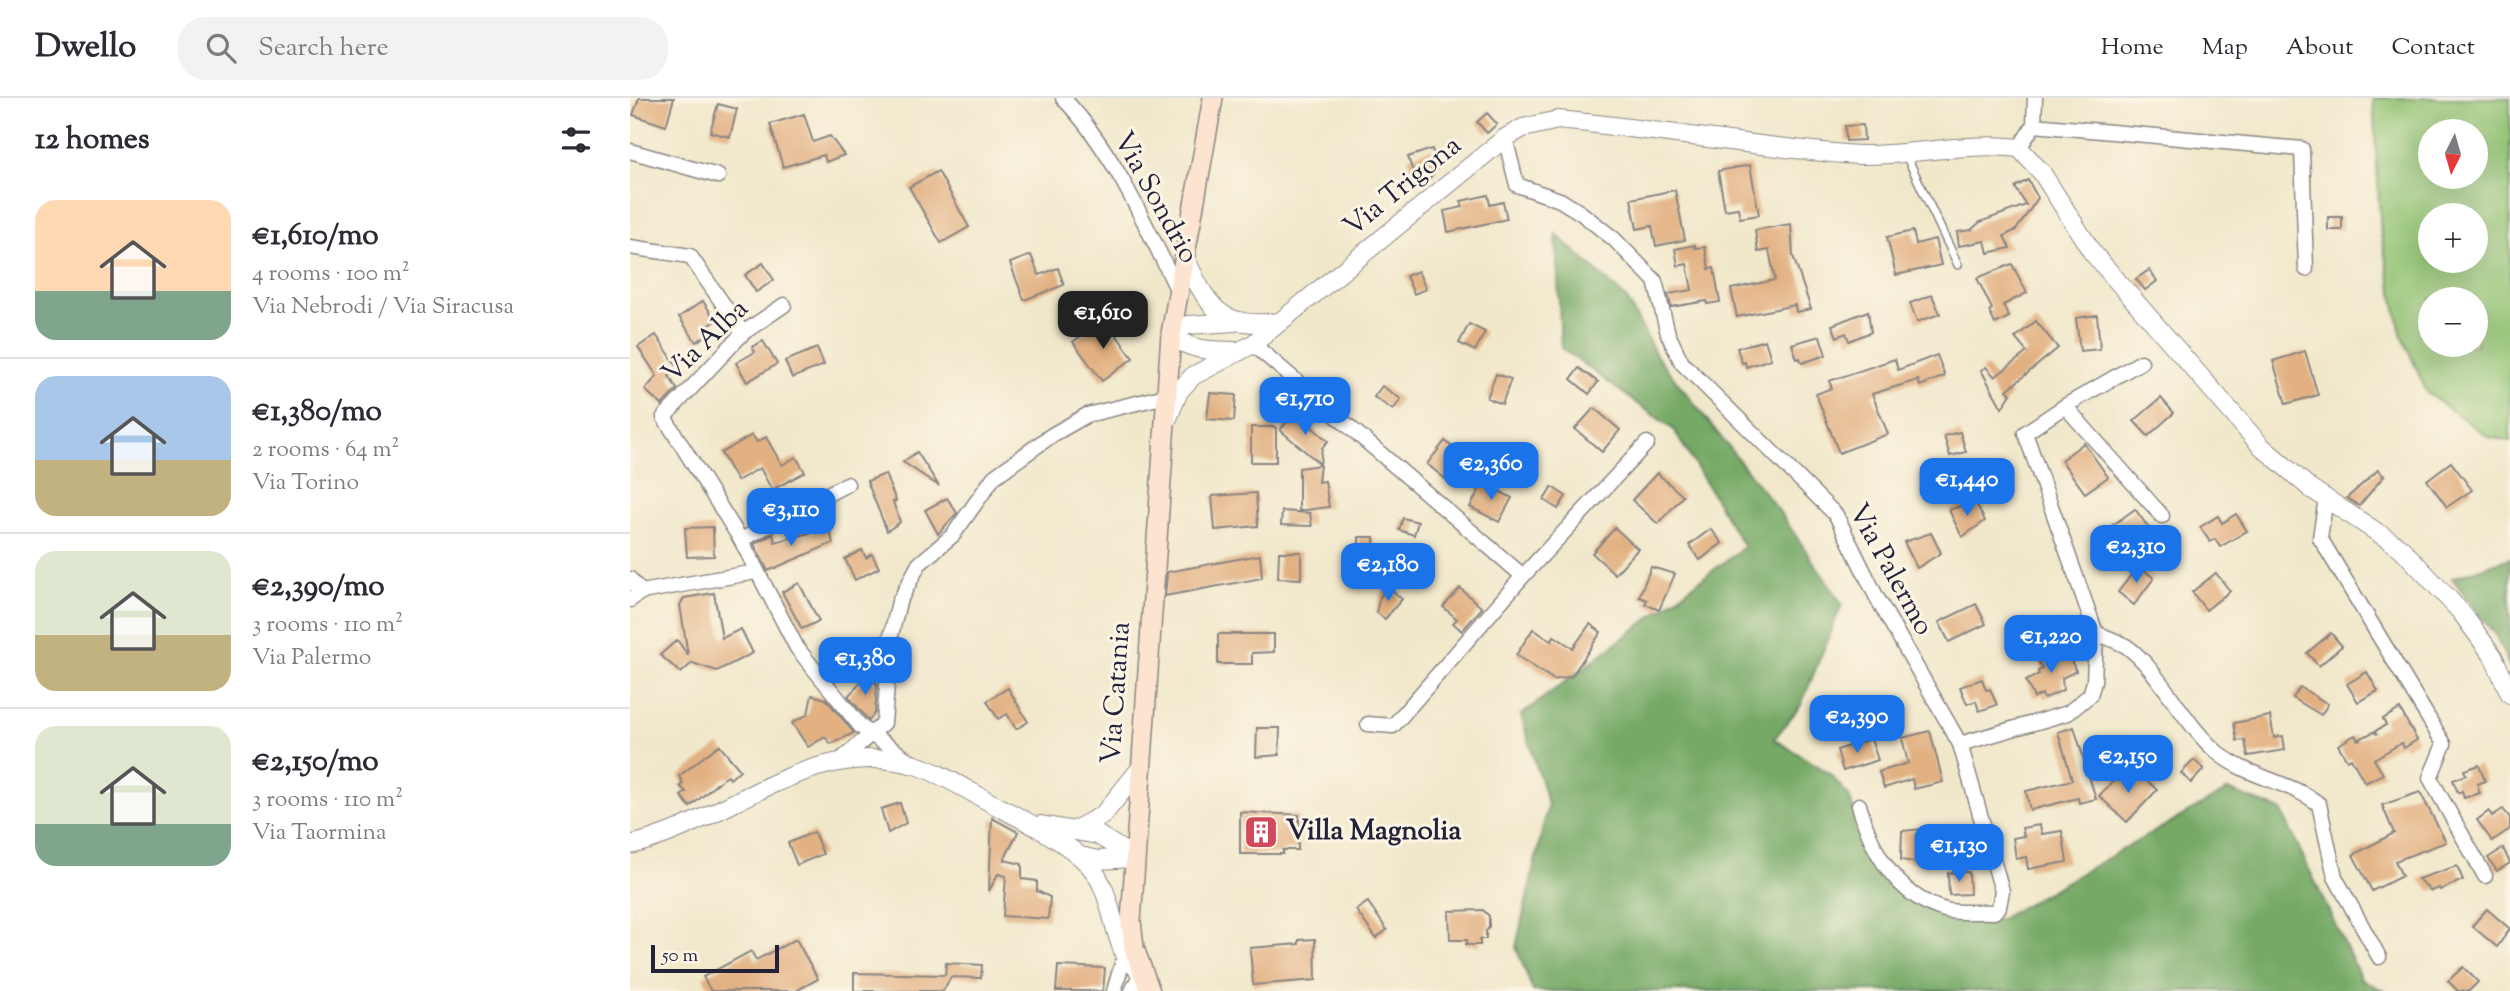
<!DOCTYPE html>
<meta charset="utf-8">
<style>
:root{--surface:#fff;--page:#f2f2f3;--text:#2b2b33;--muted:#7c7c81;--line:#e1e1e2;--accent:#1a73e8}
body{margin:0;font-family:"Sorts Mill Goudy",serif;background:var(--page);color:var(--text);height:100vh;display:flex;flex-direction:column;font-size:26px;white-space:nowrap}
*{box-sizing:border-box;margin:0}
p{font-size:23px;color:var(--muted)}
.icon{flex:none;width:38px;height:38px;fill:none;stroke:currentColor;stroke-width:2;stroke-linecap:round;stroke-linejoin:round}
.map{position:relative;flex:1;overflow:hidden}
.panel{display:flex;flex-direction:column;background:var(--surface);width:630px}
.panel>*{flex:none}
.needle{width:46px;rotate:185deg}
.tools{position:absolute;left:1788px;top:21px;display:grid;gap:14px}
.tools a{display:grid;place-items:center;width:70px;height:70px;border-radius:50%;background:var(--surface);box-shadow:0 7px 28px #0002;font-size:35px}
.scale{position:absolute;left:21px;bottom:18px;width:128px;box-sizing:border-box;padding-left:7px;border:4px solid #22223b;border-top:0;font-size:19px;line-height:24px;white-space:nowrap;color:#22223b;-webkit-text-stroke:5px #fcf5e5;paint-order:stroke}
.price{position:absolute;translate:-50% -60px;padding:0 16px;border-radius:14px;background:var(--accent);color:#fff;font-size:23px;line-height:46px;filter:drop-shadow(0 2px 4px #0008)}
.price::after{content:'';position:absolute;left:50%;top:42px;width:21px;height:16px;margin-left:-10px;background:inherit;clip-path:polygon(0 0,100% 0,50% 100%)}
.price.on{background:#222;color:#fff}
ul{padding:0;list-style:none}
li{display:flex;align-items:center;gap:21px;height:175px;padding:0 35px}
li+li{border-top:2px solid var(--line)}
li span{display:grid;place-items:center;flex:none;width:196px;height:140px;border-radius:21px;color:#555}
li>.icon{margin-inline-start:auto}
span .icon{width:84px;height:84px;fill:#fffc;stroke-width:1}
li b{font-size:30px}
h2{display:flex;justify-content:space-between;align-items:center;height:84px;padding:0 35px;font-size:30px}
header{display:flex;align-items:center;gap:42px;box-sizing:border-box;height:98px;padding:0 35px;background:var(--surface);border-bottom:2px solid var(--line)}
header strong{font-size:33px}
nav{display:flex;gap:38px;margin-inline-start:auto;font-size:24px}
.search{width:490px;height:63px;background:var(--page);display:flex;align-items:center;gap:18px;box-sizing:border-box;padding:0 24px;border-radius:28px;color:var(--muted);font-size:26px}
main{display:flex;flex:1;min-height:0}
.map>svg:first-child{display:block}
.green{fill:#91c373;stroke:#5a7257;stroke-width:2;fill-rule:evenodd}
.forest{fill:#74a965;stroke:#4b6650;stroke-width:2}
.building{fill:#e2b081}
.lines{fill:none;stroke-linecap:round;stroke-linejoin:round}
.service-casing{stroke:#8a8583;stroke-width:10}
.minor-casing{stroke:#8a8583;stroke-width:17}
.tertiary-casing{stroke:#8a8583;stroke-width:20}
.secondary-casing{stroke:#8a8583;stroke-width:22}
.service{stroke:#fff;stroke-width:7}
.minor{stroke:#fff;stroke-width:14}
.tertiary{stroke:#fff;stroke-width:18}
.secondary{stroke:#fde4d1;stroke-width:19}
.labels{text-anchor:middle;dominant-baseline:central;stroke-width:6;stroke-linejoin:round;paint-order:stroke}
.street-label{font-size:28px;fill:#22223b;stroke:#fcf5e5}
.poi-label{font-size:28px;font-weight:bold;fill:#22223b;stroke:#fcf5e5;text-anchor:start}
</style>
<header>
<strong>Dwello</strong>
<div class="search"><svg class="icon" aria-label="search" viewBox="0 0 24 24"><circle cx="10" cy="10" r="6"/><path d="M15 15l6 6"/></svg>Search here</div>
<nav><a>Home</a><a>Map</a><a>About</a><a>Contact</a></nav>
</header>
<main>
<section class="panel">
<h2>12 homes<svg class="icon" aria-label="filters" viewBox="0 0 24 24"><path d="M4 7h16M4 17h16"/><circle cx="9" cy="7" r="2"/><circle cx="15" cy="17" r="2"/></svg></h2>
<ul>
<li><span style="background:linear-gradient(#ffd9b3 65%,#7fa58c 0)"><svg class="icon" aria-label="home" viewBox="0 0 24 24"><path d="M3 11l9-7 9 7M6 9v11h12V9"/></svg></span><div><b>€1,610/mo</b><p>4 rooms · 100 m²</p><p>Via Nebrodi / Via Siracusa</p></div></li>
<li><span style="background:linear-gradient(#a9c7e8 60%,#c2b280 0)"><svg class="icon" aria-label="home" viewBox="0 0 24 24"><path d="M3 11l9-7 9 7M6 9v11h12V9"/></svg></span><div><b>€1,380/mo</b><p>2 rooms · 64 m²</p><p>Via Torino</p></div></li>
<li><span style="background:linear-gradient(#dfe7d0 60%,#c2b280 0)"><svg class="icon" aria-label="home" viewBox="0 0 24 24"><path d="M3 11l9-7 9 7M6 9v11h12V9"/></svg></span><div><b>€2,390/mo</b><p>3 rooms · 110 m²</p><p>Via Palermo</p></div></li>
<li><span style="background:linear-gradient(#dfe7d0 70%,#7fa58c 0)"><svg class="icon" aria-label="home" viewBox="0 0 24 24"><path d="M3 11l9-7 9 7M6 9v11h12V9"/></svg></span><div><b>€2,150/mo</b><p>3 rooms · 110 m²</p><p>Via Taormina</p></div></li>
</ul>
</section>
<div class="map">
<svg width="1880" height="893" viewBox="0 0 1880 893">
<rect width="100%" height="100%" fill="#fcf5e5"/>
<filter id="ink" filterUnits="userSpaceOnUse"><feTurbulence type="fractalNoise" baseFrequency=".0143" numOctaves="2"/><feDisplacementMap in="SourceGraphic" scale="14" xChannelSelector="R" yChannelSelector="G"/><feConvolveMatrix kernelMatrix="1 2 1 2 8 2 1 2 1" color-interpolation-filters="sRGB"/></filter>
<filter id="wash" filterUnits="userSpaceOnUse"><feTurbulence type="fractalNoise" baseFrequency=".00686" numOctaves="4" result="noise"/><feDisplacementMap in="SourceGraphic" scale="28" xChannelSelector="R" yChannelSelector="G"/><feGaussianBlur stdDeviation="1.57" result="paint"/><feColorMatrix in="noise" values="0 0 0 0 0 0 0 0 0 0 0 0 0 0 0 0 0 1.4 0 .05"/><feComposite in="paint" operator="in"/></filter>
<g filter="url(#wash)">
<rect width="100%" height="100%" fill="#f1e8cb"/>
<path class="green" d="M1743 0H1880V343L1859 339 1797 295 1771 235 1751 138ZM1801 33H1846V79H1801ZM1801 117H1846V163H1801ZM1801 201H1846V247H1801Z"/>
<g class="forest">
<path d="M926 136 997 201 1026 257 1149 413 1212 506 1171 607 1144 641 1199 675 1219 698 1232 738 1259 785 1313 817 1370 821 1598 692 1651 712 1731 881 1754 893H903L886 849 918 707 891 617 1114 449 1044 332 931 250Z"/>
<path d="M1880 460V570L1866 538 1822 480Z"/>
</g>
<g id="blocks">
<g class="building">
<path d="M9 0H44L36 28 3 17Z"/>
<path d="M88 6 107 11 100 39 80 34Z"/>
<path d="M857 15 867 26 857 35 847 24Z"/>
<path d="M174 16 183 44 200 38 214 57 196 64 194 57 153 69 140 26Z"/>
<path d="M1233 27 1234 42 1216 43 1215 28Z"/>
<path d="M802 51 808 70 798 82 787 86 778 59Z"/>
<path d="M1120 67 1129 117 1110 120 1108 110 1095 112 1088 73Z"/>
<path d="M308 73 339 129 311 145 279 89Z"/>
<path d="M1398 82 1408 100 1386 132 1374 138 1380 150 1358 155 1355 143 1329 148 1327 134 1341 132 1350 124 1396 107 1385 89Z"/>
<path d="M1045 92 1055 142 1026 148 1022 128 1007 131 1001 101Z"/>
<path d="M858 97 860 107 873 104 877 121 818 134 814 113 833 109 831 103Z"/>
<rect x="1698" y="119" width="14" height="13"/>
<path d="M1161 126 1163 158 1181 211 1166 214 1165 207 1107 219 1101 191 1145 182 1139 152 1128 154 1125 132Z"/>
<path d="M1283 133 1286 146 1305 141 1311 167 1266 177 1257 139Z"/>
<path d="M1065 147V150L1075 149 1079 171 1084 170 1090 204 1077 206V203L1041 209 1038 196 1062 192 1057 166 1048 168 1045 151Z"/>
<path d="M401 157 409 177 428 170 434 187 394 202 380 165Z"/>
<path d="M133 165 144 182 126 194 115 177Z"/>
<path d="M1382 166 1397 195 1373 207 1379 219 1365 226 1359 213 1362 211 1347 180Z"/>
<path d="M1519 172 1527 183 1515 192 1506 181Z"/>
<path d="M788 173 796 191 784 196 776 178Z"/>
<path d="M1302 197 1310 216 1287 224 1280 205Z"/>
<path d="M73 203 86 223 73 231 77 237 66 244 49 219Z"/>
<path d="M1238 213 1241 234 1219 243 1216 235 1207 239 1202 227Z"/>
<path d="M1467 217 1470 251 1450 253 1446 220Z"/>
<path d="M1406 223 1428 250 1377 292 1381 296 1372 310 1351 272 1356 269 1365 279 1397 254 1385 240Z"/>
<path d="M469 224 479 238 484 234 503 260 472 283 443 244Z"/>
<path d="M839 226 855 234 845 253 829 245Z"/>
<path d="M26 237 49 271 39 278 47 291 32 307 15 292 27 278 8 249Z"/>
<path d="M1190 238 1196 257 1172 265 1170 260 1167 261 1162 246Z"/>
<path d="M1135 242 1141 261 1116 269 1115 264 1112 265 1107 250Z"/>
<path d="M133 243 147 266 117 284 106 265 125 254 122 249Z"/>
<path d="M187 250 194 267 162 280 155 263Z"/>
<path d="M1675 253 1688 297 1656 306 1643 263Z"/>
<path d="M1307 257 1315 278 1290 288 1288 282 1242 296 1258 336 1209 355 1186 296 1202 290 1199 283 1265 261 1268 272Z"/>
<path d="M949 270 968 284 959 296 941 281Z"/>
<path d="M866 276 881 281 872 306 857 300Z"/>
<path d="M752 288 771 301 763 312 744 299Z"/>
<path d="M580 295 606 297 604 323 577 321Z"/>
<path d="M1531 300 1544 315 1518 338 1504 323Z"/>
<path d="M964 310 990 332 972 354 945 331Z"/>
<path d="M669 318 698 343 692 350 690 366 650 332 661 319Z"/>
<rect x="621" y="329" width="25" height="35"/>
<path d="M1330 334 1336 354 1320 358 1314 338Z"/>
<path d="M122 337 127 344 136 339 152 367 166 359 175 374 142 392 130 370 107 383 91 355Z"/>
<path d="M815 343 838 362 819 384 797 366Z"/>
<path d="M1454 345 1478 379 1455 395 1431 362Z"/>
<path d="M287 354 309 388 273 364Z"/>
<path d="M1821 364 1842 392 1817 409 1797 382Z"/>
<path d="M690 367 688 384 695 383 699 409 669 413V370Z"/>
<path d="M1748 372 1754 378 1729 408 1717 400Z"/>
<path d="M1027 375 1053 398 1028 426 1002 402Z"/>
<path d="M255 376 266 403 263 404 270 424 257 433 237 383Z"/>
<path d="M853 384 882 400 869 424 840 409Z"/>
<path d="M922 389 936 398 928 411 914 402Z"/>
<path d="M626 395 628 428 585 432 582 398Z"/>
<path d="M317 400 327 415 308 436 295 412Z"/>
<path d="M1345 403 1355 423 1332 439 1319 412Z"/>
<path d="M1505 411 1518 429 1488 449 1476 432Z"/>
<path d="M652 413 680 415 682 428 651 427Z"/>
<path d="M1606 416 1617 433 1590 449 1585 441 1580 444 1570 429 1588 418 1592 425Z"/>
<path d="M773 420 788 424 784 437 769 432Z"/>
<path d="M83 429 84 458 57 459 55 430Z"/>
<path d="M199 430 203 445 138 473 124 446 143 436 145 444Z"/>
<path d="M985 430 1008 451 985 476 962 455Z"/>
<path d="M1081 431 1092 445 1070 462 1059 447Z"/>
<path d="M1301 435 1311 455 1287 470 1274 444Z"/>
<path d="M729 439H744L745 468H729Z"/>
<path d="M232 452 236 460 242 456 249 470 225 482 215 461Z"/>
<path d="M649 454H671V481L648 480Z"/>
<path d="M630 457 632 480 535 498 537 474Z"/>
<path d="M1508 468 1524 480 1504 507 1488 494Z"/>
<path d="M1021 469 1045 476 1029 512 1015 506 1017 502 1009 499Z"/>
<path d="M1586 475 1600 493 1576 512 1562 494Z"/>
<path d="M169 485 189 523 172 531 152 494Z"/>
<path d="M758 489 772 501 755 521 746 514 750 499Z"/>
<path d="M830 490 852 510 832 533 823 525 827 521 813 509Z"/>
<path d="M84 495 92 540 111 531 123 555 87 573 62 565 51 575 30 557 47 542 58 557 50 507 54 500Z"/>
<path d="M1346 506 1356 526 1319 544 1309 524Z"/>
<path d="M960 526 971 534 942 578 924 582 886 557 903 531 921 543 924 538 943 550Z"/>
<path d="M1701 535 1712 548 1689 568 1677 555Z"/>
<path d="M588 536H644V554L622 555V566H588Z"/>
<path d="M1428 553 1430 557 1437 554 1446 573 1432 580 1433 592 1414 601 1412 596 1404 600 1396 583 1409 576 1408 573 1412 571 1408 563Z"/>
<path d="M1737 574 1748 593 1728 604 1717 586Z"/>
<path d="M237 578 247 586 245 615 239 623 218 598Z"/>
<path d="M1352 581 1356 592 1360 591 1367 607 1349 613 1346 603 1337 606 1330 589Z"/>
<path d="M1670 589 1698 606 1691 617 1663 600Z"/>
<path d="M378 590 398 624 386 631 377 616 368 621 357 603Z"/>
<path d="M182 597 196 601 224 635 201 646 195 639 178 649 162 625 178 616Z"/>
<path d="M1770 611 1787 642 1774 650 1772 645 1744 661 1753 676 1735 685 1721 660 1717 662 1708 647 1725 637 1728 642 1743 634 1748 636 1745 633 1756 627 1753 621Z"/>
<path d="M1640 618 1644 640 1653 638 1655 652 1618 658 1615 642 1607 643 1604 625Z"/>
<path d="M1444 629 1466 701 1449 705 1448 700 1400 712 1396 693 1442 682 1428 634Z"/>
<path d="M627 630H650L649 657 626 659Z"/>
<path d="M1300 633 1313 684 1284 691 1282 681 1254 690 1249 674 1278 665 1272 640Z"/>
<path d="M1241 641 1248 662 1213 673 1207 652Z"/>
<path d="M89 647 110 672 100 681 98 678 90 683 60 709 51 698 56 694 50 688 53 685 49 678Z"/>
<path d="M1564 662 1574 671 1561 685 1551 675Z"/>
<path d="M1849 667 1855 683 1847 686 1850 695 1834 700 1832 693 1828 695 1823 682 1836 677 1834 672Z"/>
<path d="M1492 674 1501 682 1508 674 1527 692 1497 724 1469 698Z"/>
<path d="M1790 694 1816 744 1765 763 1772 778 1742 793 1723 757 1764 735 1752 707Z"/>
<path d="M270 705 276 725 258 735 251 711Z"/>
<path d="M1873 711 1880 720V731L1862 743 1847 722 1859 713 1862 718Z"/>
<path d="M610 714 669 717 668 752H653V756H610Z"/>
<path d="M362 720 388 734 374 762 392 766V781L407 783V793L420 799 418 821 373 818 376 778 368 776 359 793Z"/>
<path d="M1410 727 1412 736 1432 733 1437 764 1398 771 1396 759 1386 761 1383 740 1394 738 1392 730Z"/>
<path d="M1304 730 1306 751 1290 752 1291 765 1271 762 1272 733Z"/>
<path d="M184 734 193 756 167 767 158 745Z"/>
<path d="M1873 750 1880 765 1867 773 1858 760Z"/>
<path d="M1827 768 1833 782 1810 792 1809 790 1801 793 1788 781Z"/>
<path d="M1339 774 1340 796 1319 797 1318 775Z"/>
<path d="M738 804 757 832 746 840 726 812Z"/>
<path d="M1857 811 1880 831 1867 849 1842 828Z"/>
<path d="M853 812 859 818V829L856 833V841H850V847H836L837 842H820L819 813Z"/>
<path d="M166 841 188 881 166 893H81L73 879 121 853 126 862Z"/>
<path d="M685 841 686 882 623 887 620 850 669 846V842Z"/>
<path d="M316 865 352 867 351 880 321 879 313 893H224V875L315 877Z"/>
<path d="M428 868 475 870 473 893H426Z"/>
<path d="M1833 869 1848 884 1839 893H1828L1818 883Z"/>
</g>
</g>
</g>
<g filter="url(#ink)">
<use href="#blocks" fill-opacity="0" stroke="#8a8583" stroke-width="2"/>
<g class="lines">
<g class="service-casing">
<path id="service" d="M1275 55 1328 167"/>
</g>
<g class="minor-casing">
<g id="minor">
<path d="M433 0C484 53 515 126 547 191"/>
<path d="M1404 27 1672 51 1676 171"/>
<path d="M875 40 887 87 930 102 951 115 984 141 1025 183 1038 236 1052 265 1206 417 1247 500 1330 646 1372 793 1369 809 1364 814C1349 813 1329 816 1315 812 1266 798 1241 752 1229 707"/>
<path d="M1389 50 1404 27 1405 0"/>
<path d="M0 53 88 78"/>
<path d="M0 149 60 158 113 235"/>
<path d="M154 207 113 235 34 319 111 442 167 550 231 629 284 666"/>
<path d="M623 246 893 478 763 628 738 626"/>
<path d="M1435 308 1532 418"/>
<path d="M1696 400 1690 440 1814 646 1800 680 1855 778"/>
<path d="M111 442 217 386"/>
<path d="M893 478 1017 345"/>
<path d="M0 481 11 494"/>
<path d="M0 502 11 494 126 474"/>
<path d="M1466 535C1476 539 1487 543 1496 548 1528 570 1554 627 1588 655 1617 679 1659 683 1689 706L1705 779 1749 859"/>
<path d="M1330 646 1438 615 1460 597 1464 584 1466 535 1395 335 1435 308 1511 264"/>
<path d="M213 660 254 625 261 537 269 504 289 466 323 437 364 379 422 337 457 317 536 298"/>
<path d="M484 893 497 849"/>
<path d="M502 893 511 875"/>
</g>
</g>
<g class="tertiary-casing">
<g id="tertiary">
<path d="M555 159C578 210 590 231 650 224"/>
<path d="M605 224 558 227 541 236C561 255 584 252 610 253"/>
<path d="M538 320 549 293 563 278 623 246 875 40 893 30 928 22C1024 31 1119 48 1214 56 1272 61 1331 43 1389 50L1412 75 1462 154 1631 348 1680 390 1771 450 1831 514 1863 558 1880 596"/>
<path d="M411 727 468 737 505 760"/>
<path d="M445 732 473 717 510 671"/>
<path d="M0 747C97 725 180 637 285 667 309 674 333 690 356 702 387 719 435 741 459 767 481 791 481 827 494 855 498 862 506 869 511 875"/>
<path d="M450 758 467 762 505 760"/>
</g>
</g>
<g class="secondary-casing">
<path id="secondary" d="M520 893 504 850 501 823 541 236 583 0"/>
</g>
<use href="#service" class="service"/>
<use href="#minor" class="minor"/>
<use href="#tertiary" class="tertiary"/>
<use href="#secondary" class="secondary"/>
</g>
</g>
<defs>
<g id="building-square" transform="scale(1.75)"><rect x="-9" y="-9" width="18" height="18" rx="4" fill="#d1495b" stroke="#fcf5e5"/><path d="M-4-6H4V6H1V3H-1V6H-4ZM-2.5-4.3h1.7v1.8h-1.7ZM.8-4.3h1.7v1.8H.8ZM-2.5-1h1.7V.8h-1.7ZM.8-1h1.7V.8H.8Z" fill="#fff"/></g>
</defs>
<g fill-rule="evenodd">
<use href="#building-square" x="631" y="734"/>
</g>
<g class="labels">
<g class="street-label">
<text transform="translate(773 89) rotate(-39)">Via Trigona</text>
<text transform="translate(525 100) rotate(61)">Via Sondrio</text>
<text transform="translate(76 244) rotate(-44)">Via Alba</text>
<text transform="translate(1260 472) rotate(61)">Via Palermo</text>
<text transform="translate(487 595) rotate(-86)">Via Catania</text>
</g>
<g class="poi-label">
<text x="656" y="734">Villa Magnolia</text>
</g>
</g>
</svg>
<div class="tools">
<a><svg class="needle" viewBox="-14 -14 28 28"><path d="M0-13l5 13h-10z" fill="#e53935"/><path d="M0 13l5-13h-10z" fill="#7c7c81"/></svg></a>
<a>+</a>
<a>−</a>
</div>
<div class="scale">50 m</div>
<b class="price on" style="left:473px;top:253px">€1,610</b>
<b class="price" style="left:675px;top:339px">€1,710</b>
<b class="price" style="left:861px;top:404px">€2,360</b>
<b class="price" style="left:1337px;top:420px">€1,440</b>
<b class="price" style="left:161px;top:450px">€3,110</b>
<b class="price" style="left:1506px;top:487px">€2,310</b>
<b class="price" style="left:758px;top:505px">€2,180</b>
<b class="price" style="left:1421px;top:577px">€1,220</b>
<b class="price" style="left:235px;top:599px">€1,380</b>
<b class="price" style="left:1227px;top:657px">€2,390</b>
<b class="price" style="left:1498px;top:697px">€2,150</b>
<b class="price" style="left:1329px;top:786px">€1,130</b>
</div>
</main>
